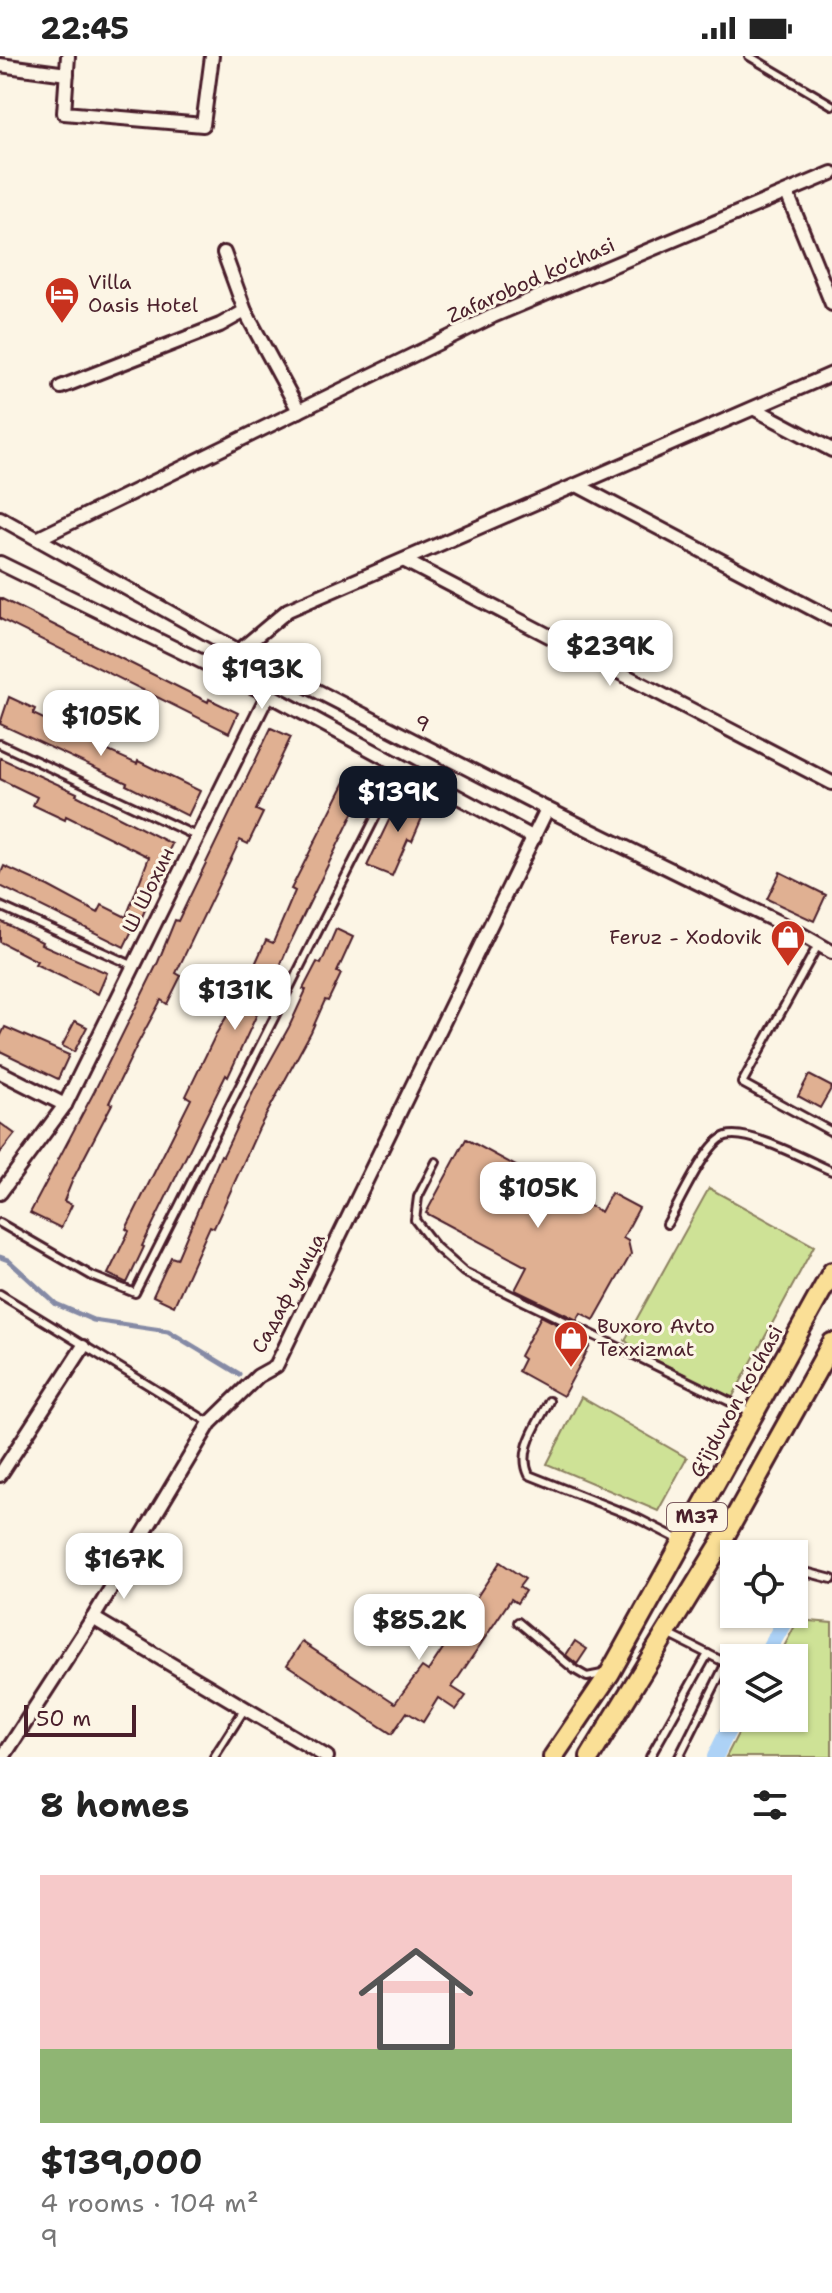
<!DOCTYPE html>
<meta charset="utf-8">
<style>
:root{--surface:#fff;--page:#f6f6f6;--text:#222;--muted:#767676;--accent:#111827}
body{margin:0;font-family:"Shantell Sans",sans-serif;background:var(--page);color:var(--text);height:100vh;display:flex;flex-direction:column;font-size:30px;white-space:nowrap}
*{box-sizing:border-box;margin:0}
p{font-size:26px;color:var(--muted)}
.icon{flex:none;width:44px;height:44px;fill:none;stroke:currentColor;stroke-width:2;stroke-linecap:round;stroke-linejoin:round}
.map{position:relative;height:1701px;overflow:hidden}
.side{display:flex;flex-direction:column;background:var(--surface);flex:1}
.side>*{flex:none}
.controls{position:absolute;left:720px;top:1484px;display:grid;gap:16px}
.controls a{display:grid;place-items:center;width:88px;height:88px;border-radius:0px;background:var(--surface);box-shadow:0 2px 6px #0004;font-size:40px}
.scale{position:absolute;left:24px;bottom:20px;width:112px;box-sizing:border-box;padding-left:8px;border:4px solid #4a1f2b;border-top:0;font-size:22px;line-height:28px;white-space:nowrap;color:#4a1f2b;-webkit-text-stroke:6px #fcf5e5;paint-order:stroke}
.price{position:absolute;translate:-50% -68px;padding:0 18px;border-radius:16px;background:#fff;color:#222;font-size:26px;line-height:52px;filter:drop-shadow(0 2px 4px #0008)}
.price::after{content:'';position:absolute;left:50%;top:48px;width:24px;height:18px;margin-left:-12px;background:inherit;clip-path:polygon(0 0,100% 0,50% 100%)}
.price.selected{background:var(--accent);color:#fff}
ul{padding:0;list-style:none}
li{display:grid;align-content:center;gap:16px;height:424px;padding:0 40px}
li span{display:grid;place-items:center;height:248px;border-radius:0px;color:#555}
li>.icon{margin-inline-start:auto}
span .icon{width:144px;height:144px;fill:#fffc;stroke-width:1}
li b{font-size:34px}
h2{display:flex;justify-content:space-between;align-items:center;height:96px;padding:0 40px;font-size:34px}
.status{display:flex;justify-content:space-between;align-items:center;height:56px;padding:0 40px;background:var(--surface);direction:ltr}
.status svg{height:22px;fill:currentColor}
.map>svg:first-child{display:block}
.green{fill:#cee296;stroke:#8c8060;stroke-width:2}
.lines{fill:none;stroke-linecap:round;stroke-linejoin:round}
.stream{stroke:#858aa5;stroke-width:5}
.canal{stroke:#add2f6;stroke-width:16}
.building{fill:#e0b092;stroke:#4a1f2b;stroke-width:2}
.service-casing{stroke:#4a1f2b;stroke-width:12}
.minor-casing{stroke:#4a1f2b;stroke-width:18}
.primary-casing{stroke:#4a1f2b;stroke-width:24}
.service{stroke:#fcf5e5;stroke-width:6}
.minor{stroke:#fcf5e5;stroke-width:12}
.primary{stroke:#fadf96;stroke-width:18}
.labels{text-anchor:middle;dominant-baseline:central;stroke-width:6;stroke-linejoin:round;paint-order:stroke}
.shield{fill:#fcf5e5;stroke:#7f5f63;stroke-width:2}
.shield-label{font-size:18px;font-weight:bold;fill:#4a1f2b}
.street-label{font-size:20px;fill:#4a1f2b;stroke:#fcf5e5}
.poi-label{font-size:20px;fill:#4a1f2b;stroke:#fcf5e5;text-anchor:start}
</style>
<div class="status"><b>22:45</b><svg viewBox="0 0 49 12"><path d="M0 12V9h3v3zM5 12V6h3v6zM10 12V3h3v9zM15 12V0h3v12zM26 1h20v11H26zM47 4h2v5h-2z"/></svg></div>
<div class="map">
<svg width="832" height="1701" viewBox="0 0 832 1701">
<rect width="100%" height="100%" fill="#fcf5e5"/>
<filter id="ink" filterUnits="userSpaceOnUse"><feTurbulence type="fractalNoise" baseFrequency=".0125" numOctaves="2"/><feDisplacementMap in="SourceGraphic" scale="16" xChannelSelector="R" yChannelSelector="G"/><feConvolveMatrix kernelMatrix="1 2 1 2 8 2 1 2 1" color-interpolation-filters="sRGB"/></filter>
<g filter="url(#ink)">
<g class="green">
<path d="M709 1132 814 1190 732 1342 634 1293 625 1284Z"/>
<path d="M581 1341 687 1402 658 1455 547 1408Z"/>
<path d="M798 1564 832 1567V1701H726L746 1662H794V1602H778Z"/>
</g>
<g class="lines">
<path class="stream" d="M0 1201 8 1204 56 1248 93 1264 168 1275 239 1318"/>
<g class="canal">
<path d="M764 1602 787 1561 786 1558"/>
<path d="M715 1701 734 1662"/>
</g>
</g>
<g class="building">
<path d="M0 542 208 646 209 643 238 657 229 677 0 563Z"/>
<path d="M9 641 35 653 33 658 65 673 64 675 137 708 138 705 200 735 188 760 126 729 127 727 0 668Z"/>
<path d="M271 672 291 681 256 754 263 757 248 788 240 784 176 917 181 920 167 948 161 944 137 989 109 1047 112 1048 73 1123 64 1145 72 1149 61 1172 30 1157 94 1036 158 906 175 864 178 865Z"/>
<path d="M0 702 77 737 76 739 172 788 148 838 151 840 142 861 139 860 124 891 0 830V819L4 810 48 830 98 857 102 849 126 861 149 801 66 760 65 764 33 749 37 741 0 723Z"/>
<path d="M347 722 366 731 289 889 275 922 273 921 256 955 258 956 228 1021 226 1019 142 1190 144 1191 127 1227 108 1218 129 1175 126 1173 191 1043 186 1040 216 978 236 945 238 946 266 884 273 887 295 835 291 833Z"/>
<path d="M402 737 428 748 412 785 408 783 392 820 367 810Z"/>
<path d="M780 816 826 839 814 865 767 843Z"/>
<path d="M0 865 42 886 41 888 107 917 98 938 35 908 37 905 0 886Z"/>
<path d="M336 873 353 881 337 916 341 918 328 945 325 944 311 976 259 1072 214 1172 210 1170 174 1250 153 1240 171 1201 177 1203 221 1099 223 1100 254 1034 289 971 306 934 303 933 317 906 321 908Z"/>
<path d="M75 965 87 971 74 996 62 990Z"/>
<path d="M5 971 69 999 58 1023 0 995V981Z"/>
<path d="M809 1019 832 1031 820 1052 798 1040Z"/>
<path d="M0 1067 15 1078 0 1097Z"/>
<path d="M466 1083 601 1156 611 1137 639 1152 623 1182 628 1185 631 1198 594 1264 581 1257 577 1264 515 1234 527 1211 426 1157Z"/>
<path d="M541 1260 571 1275 569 1279 590 1290 563 1340 518 1315 524 1303 520 1300Z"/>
<path d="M500 1506 525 1523 519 1531 525 1535 517 1547 511 1543 452 1631 466 1640 456 1654 438 1642 423 1666 407 1656 392 1678 287 1609 302 1586 395 1647 422 1611 428 1615Z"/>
<path d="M575 1585 587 1593 577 1608 566 1599Z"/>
</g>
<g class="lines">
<g class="service-casing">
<g id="service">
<path d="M749 0 832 49"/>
<path d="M0 688 196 780"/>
<path d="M0 850 134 910"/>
<path d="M818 889 742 1027 832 1076"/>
<path d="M436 1106 418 1141 415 1164 436 1191 464 1216 751 1356"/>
<path d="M0 1167 92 1220 135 1237 402 709"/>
<path d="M667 1168C679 1148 706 1086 726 1080 750 1073 808 1105 832 1115"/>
<path d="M0 1238 210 1367"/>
<path d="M549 1345C538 1368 517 1394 529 1419L637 1462 680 1484"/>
<path d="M720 1492 740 1498"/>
<path d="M794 1513 832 1523"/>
<path d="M518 1566 575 1614 587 1621 602 1618"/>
<path d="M670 1579 726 1607 679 1701"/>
<path d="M214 1701 244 1654"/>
<path d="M650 1701 708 1598"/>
</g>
</g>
<g class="minor-casing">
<g id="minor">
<path d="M68 0 64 57 203 69 212 0"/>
<path d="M0 9 67 18"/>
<path d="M787 137 832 248"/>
<path d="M224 197 245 255 299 355"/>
<path d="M61 331 220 269 245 255"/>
<path d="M755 353 832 394"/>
<path d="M577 429 832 563"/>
<path d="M0 462 239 595 547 753 792 873 832 896"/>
<path d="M39 482 493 260 832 117"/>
<path d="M405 505 832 727"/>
<path d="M0 507 268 638 534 782"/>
<path d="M239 595 288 554 832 318"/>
<path d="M0 1016 65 1049"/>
<path d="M0 1137 65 1049 268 638"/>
<path d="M0 1419 83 1291"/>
<path d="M93 1562 327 1701"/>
<path d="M3 1701 93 1562 210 1367 258 1320 276 1310 547 753"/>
</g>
</g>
<g class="primary-casing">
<g id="primary">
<path d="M553 1701 610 1617 832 1216"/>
<path d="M590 1701 718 1492 832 1287"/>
</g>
</g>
<use href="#service" class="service"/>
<use href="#minor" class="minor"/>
<use href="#primary" class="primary"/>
</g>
</g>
<defs>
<g id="hotel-pin" transform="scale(1.8)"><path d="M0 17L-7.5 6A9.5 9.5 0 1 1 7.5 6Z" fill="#c8321e" stroke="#fcf5e5"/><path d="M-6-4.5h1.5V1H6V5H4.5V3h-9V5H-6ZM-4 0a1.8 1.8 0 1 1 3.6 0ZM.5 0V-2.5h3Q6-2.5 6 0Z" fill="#fff"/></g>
<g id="shop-pin" transform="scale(1.8)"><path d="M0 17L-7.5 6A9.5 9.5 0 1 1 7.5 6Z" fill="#c8321e" stroke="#fcf5e5"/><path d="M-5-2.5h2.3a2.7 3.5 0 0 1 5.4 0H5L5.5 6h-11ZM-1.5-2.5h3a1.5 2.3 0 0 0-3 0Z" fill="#fff"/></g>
</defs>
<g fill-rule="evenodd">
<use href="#hotel-pin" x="62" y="238"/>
<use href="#shop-pin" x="788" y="881"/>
<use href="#shop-pin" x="571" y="1282"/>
</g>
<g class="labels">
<rect class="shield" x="667" y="1447" width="60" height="28" rx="6"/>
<g class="shield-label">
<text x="697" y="1461">M37</text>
</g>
<g class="street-label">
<text transform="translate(531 224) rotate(-24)">Zafarobod ko'chasi</text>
<text transform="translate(422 667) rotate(27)">9</text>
<text transform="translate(148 834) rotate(-64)">Ш Шохин</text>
<text transform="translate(288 1237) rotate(-62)">Садаф улица</text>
<text transform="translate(736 1345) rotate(-61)">G'ijduvon ko'chasi</text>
</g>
<g class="poi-label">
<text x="88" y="226">Villa<tspan x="88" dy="23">Oasis Hotel</tspan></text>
<text x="762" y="881" text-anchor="end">Feruz - Xodovik</text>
<text x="597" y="1270">Buxoro Avto<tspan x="597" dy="23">Texxizmat</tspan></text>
</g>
</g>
</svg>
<div class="controls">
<a><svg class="icon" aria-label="locate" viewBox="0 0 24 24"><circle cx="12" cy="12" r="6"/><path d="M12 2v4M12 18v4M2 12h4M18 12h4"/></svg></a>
<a><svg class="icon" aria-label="layers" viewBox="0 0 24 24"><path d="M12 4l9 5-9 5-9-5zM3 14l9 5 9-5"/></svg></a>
</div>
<div class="scale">50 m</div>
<b class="price" style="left:610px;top:632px">$239K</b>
<b class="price" style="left:262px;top:655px">$193K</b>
<b class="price" style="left:101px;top:702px">$105K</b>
<b class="price selected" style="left:398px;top:778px">$139K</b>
<b class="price" style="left:235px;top:976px">$131K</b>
<b class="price" style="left:538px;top:1174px">$105K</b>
<b class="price" style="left:124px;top:1545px">$167K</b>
<b class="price" style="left:419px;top:1606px">$85.2K</b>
</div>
<section class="side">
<h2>8 homes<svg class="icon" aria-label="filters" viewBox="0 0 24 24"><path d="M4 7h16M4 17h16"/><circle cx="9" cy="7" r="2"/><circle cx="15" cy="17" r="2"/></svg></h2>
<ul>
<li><span style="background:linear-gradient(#f6c9c9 70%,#8fb573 0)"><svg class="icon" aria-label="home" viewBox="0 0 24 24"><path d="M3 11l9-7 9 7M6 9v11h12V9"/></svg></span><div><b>$139,000</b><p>4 rooms · 104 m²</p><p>9</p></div></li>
</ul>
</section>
